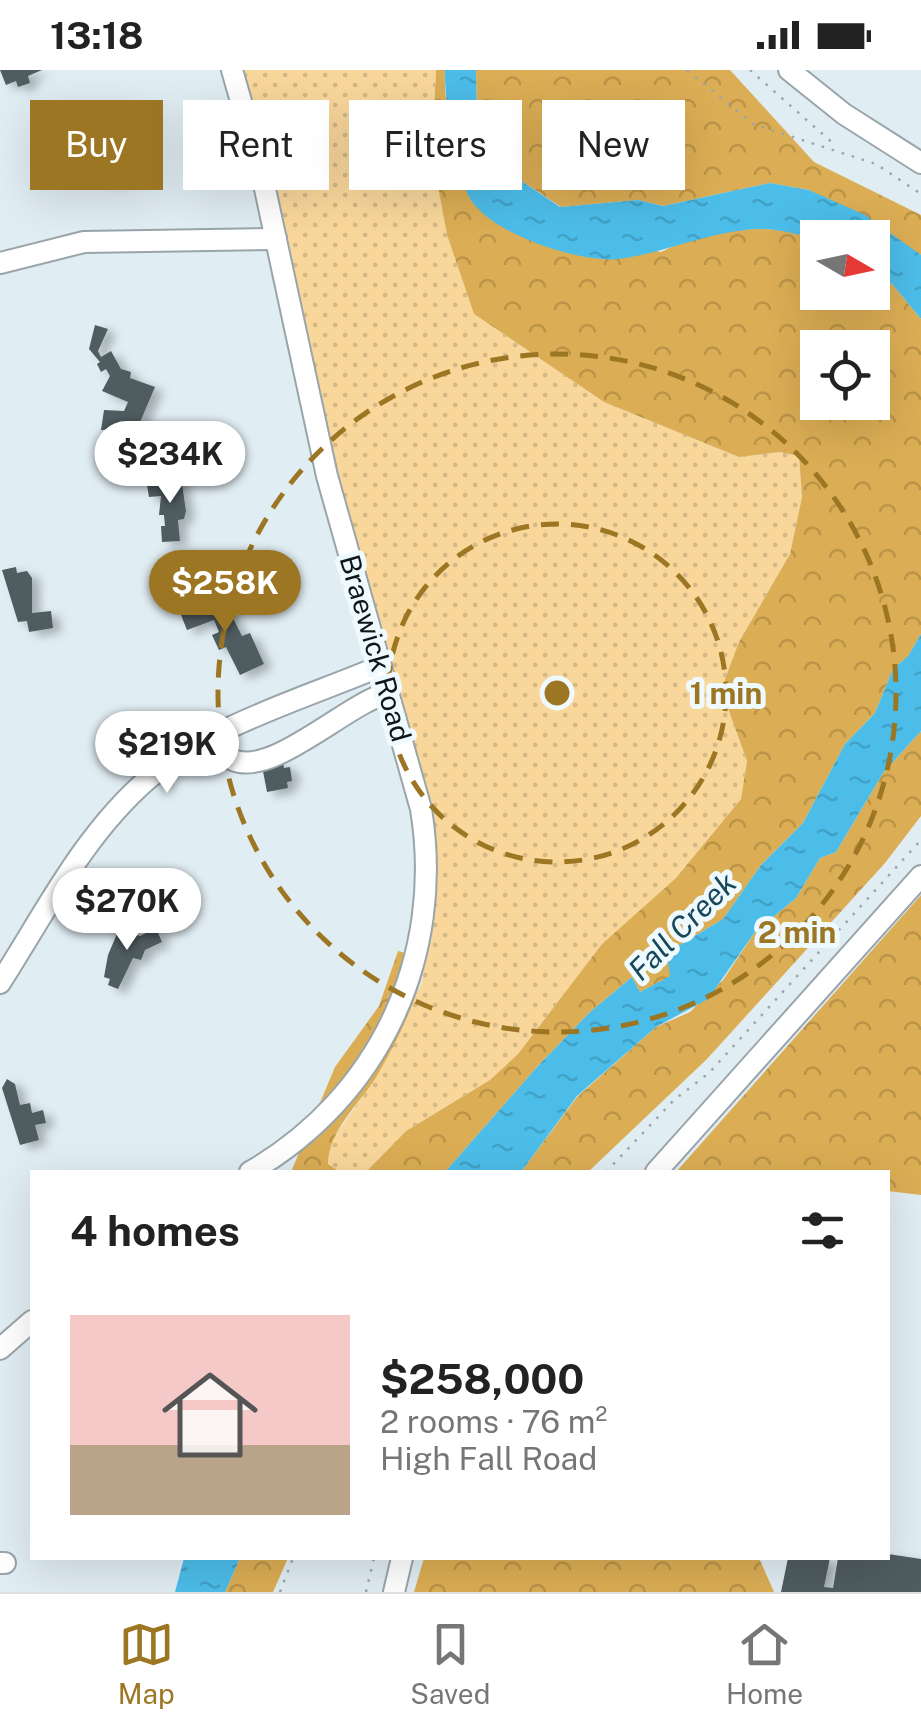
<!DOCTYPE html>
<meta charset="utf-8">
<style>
:root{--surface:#fff;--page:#f6f6f6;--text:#222;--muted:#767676;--line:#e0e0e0;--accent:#9d7623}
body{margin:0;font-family:"Public Sans",sans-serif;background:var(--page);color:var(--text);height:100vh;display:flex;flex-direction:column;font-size:38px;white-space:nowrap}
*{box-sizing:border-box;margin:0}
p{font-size:32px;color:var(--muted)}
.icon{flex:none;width:55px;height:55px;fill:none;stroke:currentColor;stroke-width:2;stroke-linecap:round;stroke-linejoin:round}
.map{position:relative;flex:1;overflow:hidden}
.sheet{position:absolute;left:30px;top:1100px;width:860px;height:390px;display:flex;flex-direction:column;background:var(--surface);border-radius:0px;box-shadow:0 10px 40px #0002}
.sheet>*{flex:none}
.hud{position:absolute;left:30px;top:30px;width:862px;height:90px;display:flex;gap:20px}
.needle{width:65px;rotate:99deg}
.fabs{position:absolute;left:800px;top:150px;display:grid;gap:20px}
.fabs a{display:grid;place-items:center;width:90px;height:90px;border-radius:0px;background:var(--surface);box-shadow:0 10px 40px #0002;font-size:50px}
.price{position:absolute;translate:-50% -85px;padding:0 22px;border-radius:35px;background:#fff;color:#222;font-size:32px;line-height:65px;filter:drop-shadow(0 2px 5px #0008)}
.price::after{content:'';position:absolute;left:50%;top:60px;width:30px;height:22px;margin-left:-15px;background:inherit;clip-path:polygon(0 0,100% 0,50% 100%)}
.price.current{background:var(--accent);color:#fff}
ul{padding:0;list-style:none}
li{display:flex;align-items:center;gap:30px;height:250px;padding:0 40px}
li+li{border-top:2px solid var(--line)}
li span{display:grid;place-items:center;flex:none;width:280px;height:200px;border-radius:0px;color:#555}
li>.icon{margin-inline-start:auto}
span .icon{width:120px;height:120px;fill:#fffc;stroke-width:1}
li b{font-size:42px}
h2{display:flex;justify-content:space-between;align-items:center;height:120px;padding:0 40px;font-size:42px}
.tag{padding:0 35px;border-radius:0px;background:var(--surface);box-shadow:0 10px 40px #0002;font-size:35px;line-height:90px}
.tag.current{background:var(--accent);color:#fff}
.status{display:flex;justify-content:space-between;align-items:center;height:70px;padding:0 50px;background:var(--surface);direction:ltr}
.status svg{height:28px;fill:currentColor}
.menu{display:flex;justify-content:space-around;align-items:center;height:140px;border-top:2px solid var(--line);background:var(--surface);font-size:28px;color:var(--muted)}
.menu a{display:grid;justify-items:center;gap:5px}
.menu .current{color:var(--accent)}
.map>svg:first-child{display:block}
.grass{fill:url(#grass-dots)}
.forest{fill:url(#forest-crowns);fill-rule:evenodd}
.water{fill:url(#water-ripples)}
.building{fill:#505b60;filter:url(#shadow)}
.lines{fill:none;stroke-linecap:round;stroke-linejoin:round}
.minor-casing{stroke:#99a5ab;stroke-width:24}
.path{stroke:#9ba5aa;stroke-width:2.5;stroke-dasharray:2.5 8;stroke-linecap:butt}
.minor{stroke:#fff;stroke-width:20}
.ring{fill:none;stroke:#9d7623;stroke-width:5;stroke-dasharray:18 12}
.labels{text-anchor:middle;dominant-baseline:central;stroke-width:10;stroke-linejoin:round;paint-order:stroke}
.street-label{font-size:28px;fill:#101517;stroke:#effaff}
.water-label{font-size:30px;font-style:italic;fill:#18475a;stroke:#effaff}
.centre{fill:#9d7623;stroke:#effaff;stroke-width:5}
.ring-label{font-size:30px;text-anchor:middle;font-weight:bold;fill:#9d7623;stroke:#effaff;stroke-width:10;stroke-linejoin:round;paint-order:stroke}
</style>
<div class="status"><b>13:18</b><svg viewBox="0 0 49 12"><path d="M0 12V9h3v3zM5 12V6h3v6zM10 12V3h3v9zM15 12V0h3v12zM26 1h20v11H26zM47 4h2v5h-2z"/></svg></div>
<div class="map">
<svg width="921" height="1522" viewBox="0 0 921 1522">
<defs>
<pattern id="grass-dots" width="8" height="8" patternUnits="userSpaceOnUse" patternTransform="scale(2.5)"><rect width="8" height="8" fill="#f9d79b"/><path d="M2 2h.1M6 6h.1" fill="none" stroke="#d4b885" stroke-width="1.8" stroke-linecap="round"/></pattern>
<pattern id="forest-crowns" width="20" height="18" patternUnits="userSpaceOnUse" patternTransform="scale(2.5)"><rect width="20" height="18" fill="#dbad54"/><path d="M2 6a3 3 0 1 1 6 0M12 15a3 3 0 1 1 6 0" fill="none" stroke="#bb9448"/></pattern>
<pattern id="water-ripples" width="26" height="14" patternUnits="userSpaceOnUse" patternTransform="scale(2.5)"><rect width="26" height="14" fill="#4cbde9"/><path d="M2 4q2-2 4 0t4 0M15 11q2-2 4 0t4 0" fill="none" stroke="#41a2c7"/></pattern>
<filter id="shadow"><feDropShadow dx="8" dy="4.5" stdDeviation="5" flood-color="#0004"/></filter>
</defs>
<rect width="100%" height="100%" fill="#e0edf3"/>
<path class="grass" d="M241 0H436L432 84 447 165 474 244 604 332 739 387 780 382 799 386 802 427 790 484 739 572 725 609V630L747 691 741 729 676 808 602 874 518 984 490 1010 406 1061 366 1102H340L328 1095 329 1074 377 1006 422 913 434 834 433 773 317 333 253 32Z"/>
<g class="forest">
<path d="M436 0H445C443 46 459 89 473 133L661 182C707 158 769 152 817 168L818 222H872L873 202 892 214 921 249V564L908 586 893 599 875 643 845 674 803 753 761 795 723 849 678 876 671 906 640 922 632 907 590 942 537 997 445 1102H366L406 1061 490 1010 518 984 602 874 676 808 741 729 747 691 725 630V609L739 572 790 484 802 427 799 386 780 382 739 387 604 332 474 244 447 165 432 84ZM818 278H872V332H818Z"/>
<path d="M476 0H730L814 92 921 145V185L809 120 770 113 663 136 638 130 561 137 517 108 490 79 477 54Z"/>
<path d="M921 661V746L885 793 707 989 588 1102H521L577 1027 656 957 690 942 723 910 755 862 796 828 820 788 836 782 883 703Z"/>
<path d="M921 825V1125L888 1121V1102H676Z"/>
<path d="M398 881 426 889C419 928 397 971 377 1006 359 1035 329 1059 328 1094L340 1102H291L335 997 379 936Z"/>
<path d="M240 1488H288L273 1522H225Z"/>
<path d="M424 1488H759L774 1522H414Z"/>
</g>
<g class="water">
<path d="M445 0H476L477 54 490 79 517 108 560 137 638 130 663 136 770 113 809 120 865 145 921 185V249L892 214 873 202 872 168C855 168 837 169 819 168 792 165 777 156 745 160 701 165 663 183 619 189 580 193 498 166 473 133 456 111 444 29 445 0Z"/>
<path d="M921 564V661L883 703 836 782 820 788 796 828 755 862 708 929 656 957 577 1026 521 1102H445L537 997 590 942 632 907 640 922 670 906 668 892 678 876 723 849 761 795 803 753 845 674 875 643 893 599 908 586Z"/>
<path d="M184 1488H240L225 1522H175Z"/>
</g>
<g class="building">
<path d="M0 0H42L28 6 30 13 18 17 16 11 6 15Z"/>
<path d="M136 57 137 65 145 63V103L106 111 103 95 108 94 109 70 124 67 122 59Z"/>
<path d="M95 255 108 259 98 281 101 287 111 281 121 299 131 302 130 308 155 317 138 357 143 369 127 371 122 359 101 360 104 340 124 341 128 332 102 321 110 306 106 299 101 302 97 294 100 292 89 279Z"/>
<path d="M181 407 186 441 184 449 178 450 180 471 162 472 161 456H165L164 445H159L161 426 149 427 147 415Z"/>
<path d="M16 497 17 503 27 501 32 508V543L51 541 53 558 29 562 27 551 18 552 2 500Z"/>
<path d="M206 529 211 543 227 536 242 566 250 563 264 594 240 605 226 577 219 580 212 565 219 562 214 550 187 560 179 540Z"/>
<path d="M283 692 284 698 290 697 292 711 287 712 288 718 267 722 262 696Z"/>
<path d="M156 858 162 872 145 880 141 890 133 888 118 919 108 915 110 909 104 907 108 885 119 859 140 866Z"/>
<path d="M7 1009 15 1014 20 1035 30 1033 32 1043 43 1040 46 1053 35 1055 39 1070 20 1075 2 1018Z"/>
<path d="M888 1484 921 1489V1522H781L788 1488H830L824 1517 833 1518 838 1488Z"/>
</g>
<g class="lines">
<g class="minor-casing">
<g id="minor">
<path d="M232 0 262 105 327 406 421 739C445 886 380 1027 250 1102"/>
<path d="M789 0 844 44 921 93"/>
<path d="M0 193 84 172 276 169"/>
<path d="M213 667C218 676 223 686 233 690 273 707 347 633 388 623"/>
<path d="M0 913C45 843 84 764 148 709 213 654 303 629 381 596"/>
<path d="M656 1102 921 806"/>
<path d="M0 1279 32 1251"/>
<path d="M0 1493H5"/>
<path d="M394 1522 402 1488"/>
</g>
</g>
<g class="path">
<path d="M687 0 753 54 876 94 921 124"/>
<path d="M750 0 835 75"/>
<path d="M606 1102 674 1030 709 1003 921 770"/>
<path d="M280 1522 293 1488"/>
<path d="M366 1522 374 1488"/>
</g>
<use href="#minor" class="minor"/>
</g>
<g class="ring">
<circle cx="557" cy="623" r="169"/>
<circle cx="557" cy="623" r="339"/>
</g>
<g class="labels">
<g class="street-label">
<text transform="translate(376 578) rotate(74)">Braewick Road</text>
</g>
<g class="water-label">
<text transform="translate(682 856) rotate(-45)">Fall Creek</text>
</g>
</g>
<circle cx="557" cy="623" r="15" class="centre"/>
<g class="ring-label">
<text x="726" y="634">1 min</text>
<text x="797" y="873">2 min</text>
</g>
</svg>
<div class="fabs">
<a><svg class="needle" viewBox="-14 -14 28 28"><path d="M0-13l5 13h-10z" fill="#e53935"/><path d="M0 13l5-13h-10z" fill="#767676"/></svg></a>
<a><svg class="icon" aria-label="locate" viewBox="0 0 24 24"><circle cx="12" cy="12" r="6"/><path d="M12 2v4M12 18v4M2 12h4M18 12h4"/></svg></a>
</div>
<b class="price" style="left:170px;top:436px">$234K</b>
<b class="price current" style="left:225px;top:565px">$258K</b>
<b class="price" style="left:167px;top:726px">$219K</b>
<b class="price" style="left:127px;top:883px">$270K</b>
<div class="hud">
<a class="tag current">Buy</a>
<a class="tag">Rent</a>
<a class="tag">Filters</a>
<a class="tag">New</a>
</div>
<section class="sheet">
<h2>4 homes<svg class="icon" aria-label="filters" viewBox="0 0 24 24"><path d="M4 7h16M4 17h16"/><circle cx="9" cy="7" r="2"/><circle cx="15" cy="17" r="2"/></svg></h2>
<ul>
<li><span style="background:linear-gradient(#f6c9c9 65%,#b9a48a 0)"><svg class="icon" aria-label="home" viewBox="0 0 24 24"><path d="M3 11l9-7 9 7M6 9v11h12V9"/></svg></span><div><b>$258,000</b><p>2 rooms · 76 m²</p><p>High Fall Road</p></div></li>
</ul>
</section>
</div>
<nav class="menu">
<a class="current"><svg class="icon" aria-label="map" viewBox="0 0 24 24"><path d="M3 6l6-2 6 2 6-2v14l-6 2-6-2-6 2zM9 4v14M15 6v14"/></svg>Map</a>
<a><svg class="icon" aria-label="saved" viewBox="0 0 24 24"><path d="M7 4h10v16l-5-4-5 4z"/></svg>Saved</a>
<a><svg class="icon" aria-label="home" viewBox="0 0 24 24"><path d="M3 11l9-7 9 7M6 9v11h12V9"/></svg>Home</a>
</nav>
